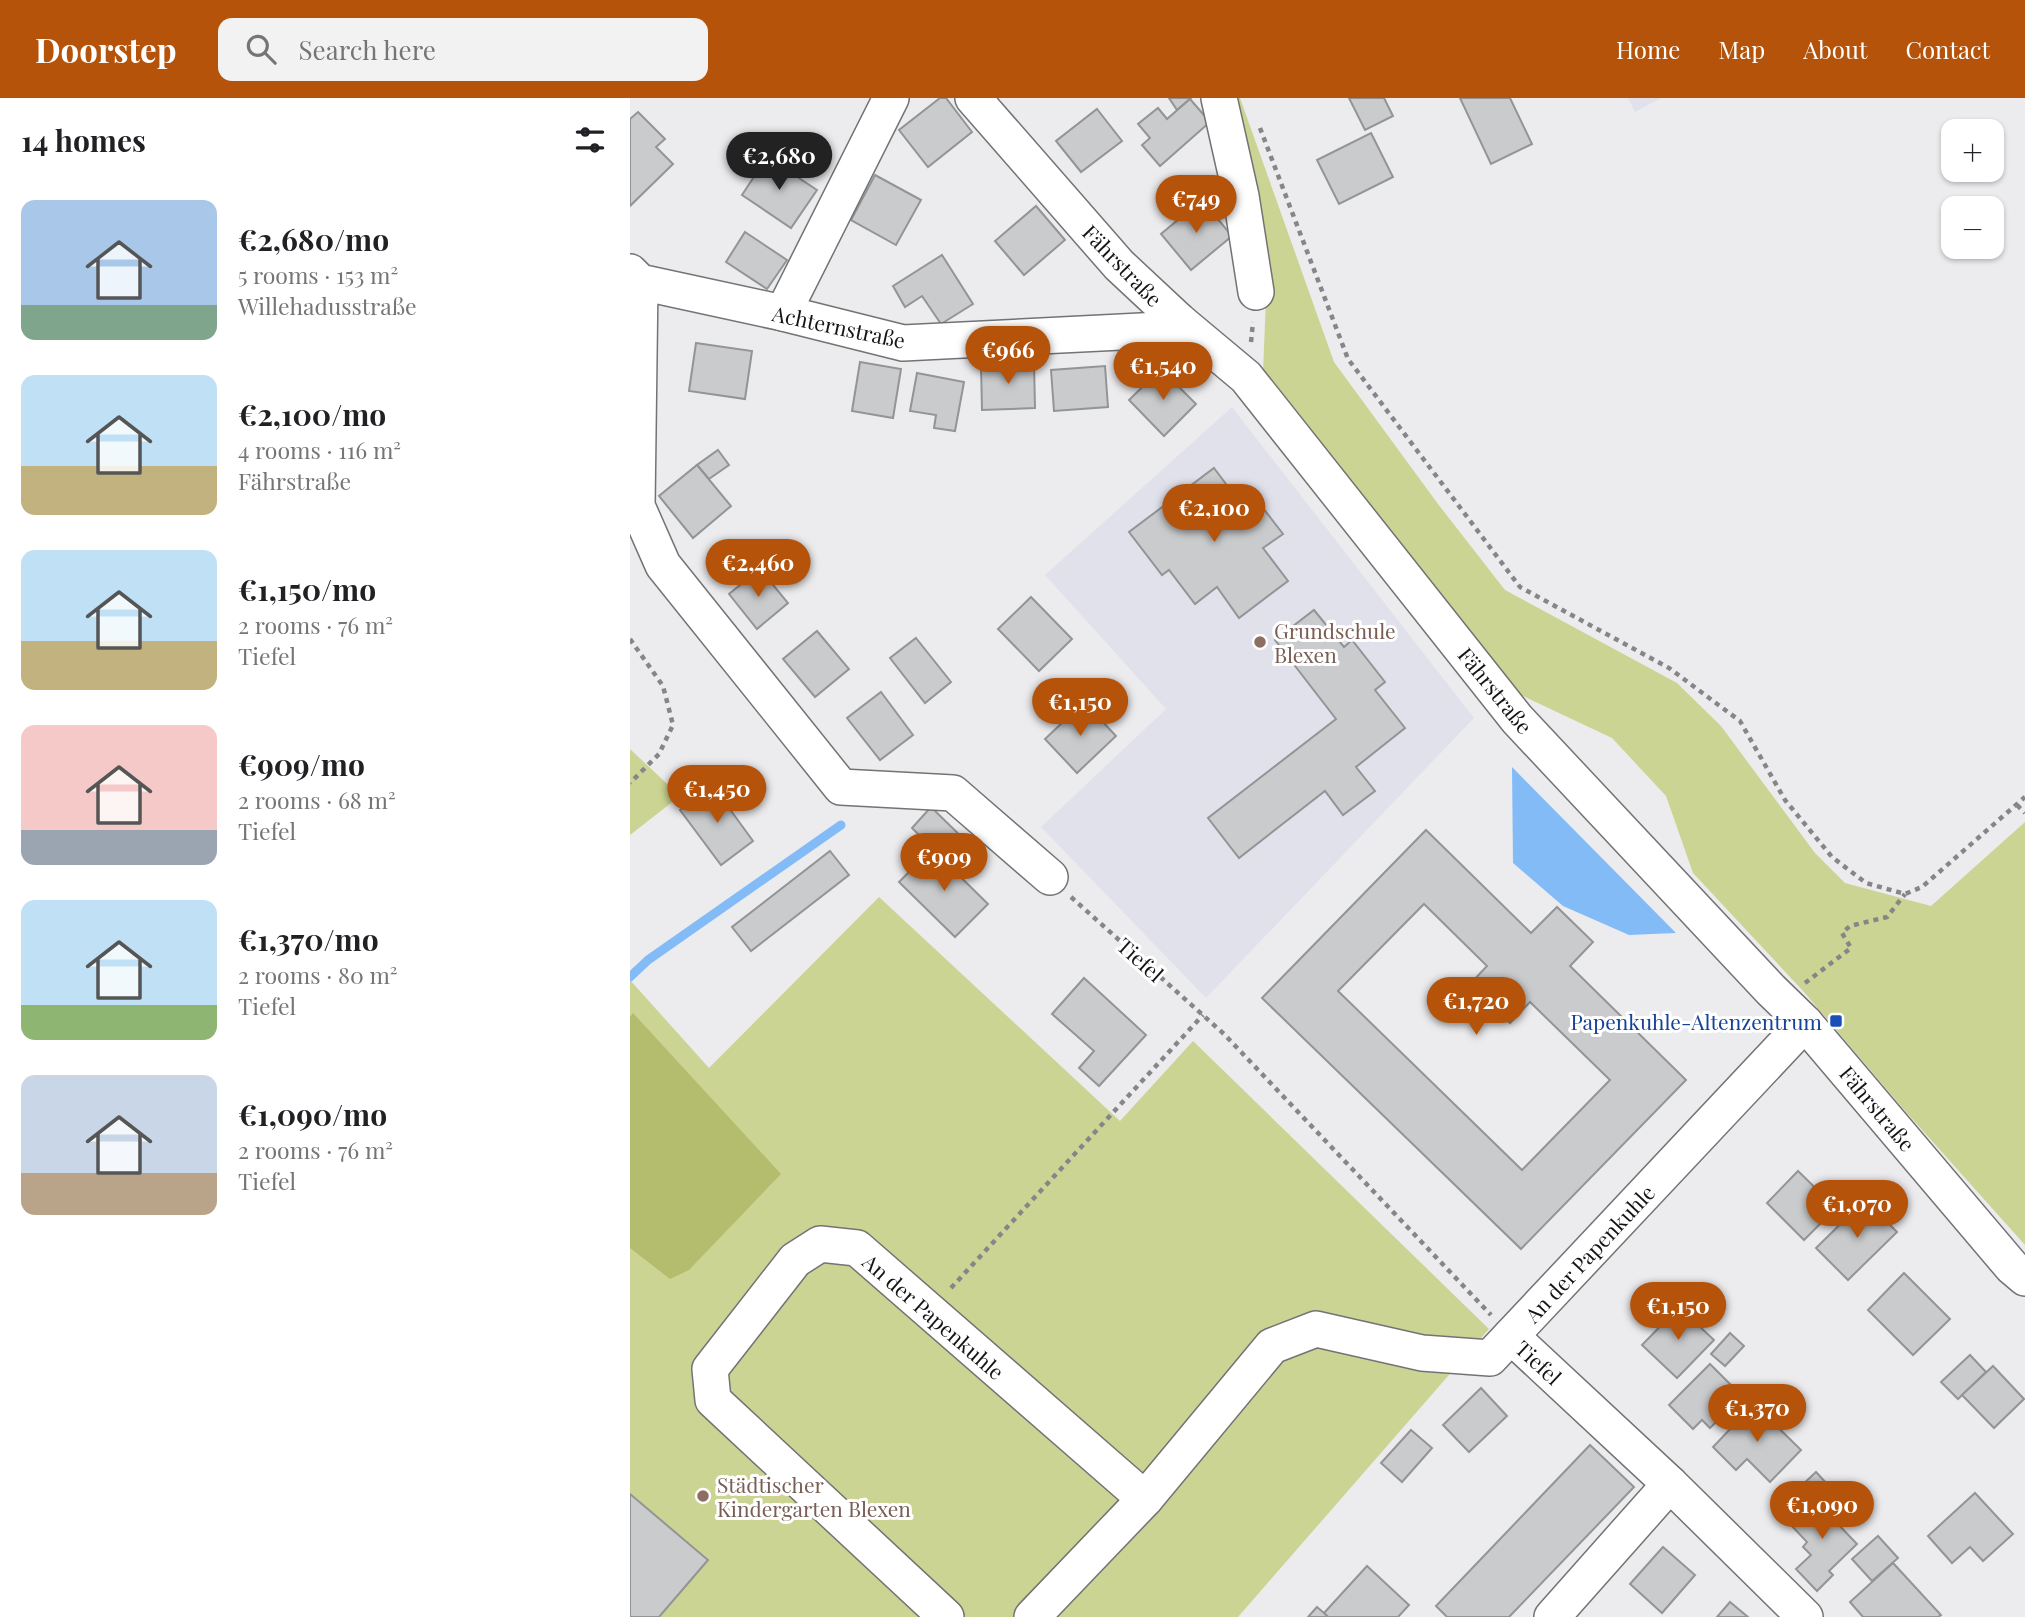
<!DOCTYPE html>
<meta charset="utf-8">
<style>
:root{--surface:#fff;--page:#f2f2f2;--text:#202124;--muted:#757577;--accent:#b45309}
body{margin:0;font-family:"Playfair Display",serif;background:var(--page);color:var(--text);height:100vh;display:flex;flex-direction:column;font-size:26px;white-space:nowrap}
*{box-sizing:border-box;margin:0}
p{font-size:23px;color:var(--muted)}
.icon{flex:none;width:38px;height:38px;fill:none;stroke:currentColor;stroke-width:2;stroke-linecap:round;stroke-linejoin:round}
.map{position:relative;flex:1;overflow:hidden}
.side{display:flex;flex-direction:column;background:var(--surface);width:630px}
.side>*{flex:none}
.controls{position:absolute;left:1311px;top:21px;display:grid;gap:14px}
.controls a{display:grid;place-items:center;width:63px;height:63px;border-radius:14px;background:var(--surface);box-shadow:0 2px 5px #0004;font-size:35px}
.price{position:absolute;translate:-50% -60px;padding:0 16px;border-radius:24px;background:var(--accent);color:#fff;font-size:23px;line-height:46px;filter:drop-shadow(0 2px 4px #0008)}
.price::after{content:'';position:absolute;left:50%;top:42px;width:21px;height:16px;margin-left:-10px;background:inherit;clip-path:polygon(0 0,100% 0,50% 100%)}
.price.current{background:#222;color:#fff}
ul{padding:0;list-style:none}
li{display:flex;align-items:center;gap:21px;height:175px;padding:0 21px}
li span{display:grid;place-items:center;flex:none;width:196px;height:140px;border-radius:14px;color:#555}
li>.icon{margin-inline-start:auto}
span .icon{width:84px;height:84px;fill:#fffc;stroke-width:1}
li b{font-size:30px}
h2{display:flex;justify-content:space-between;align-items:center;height:84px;padding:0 21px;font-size:30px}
header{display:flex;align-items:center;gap:42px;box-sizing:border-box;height:98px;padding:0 35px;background:var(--accent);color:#fff}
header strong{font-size:33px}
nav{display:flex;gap:38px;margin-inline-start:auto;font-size:24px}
.search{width:490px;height:63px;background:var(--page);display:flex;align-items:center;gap:18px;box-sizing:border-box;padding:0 24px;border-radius:14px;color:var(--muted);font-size:26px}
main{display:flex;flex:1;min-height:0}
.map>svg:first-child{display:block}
.built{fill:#e0e1eb}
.green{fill:#ccd493}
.forest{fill:#b4bd6d}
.water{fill:#83bbf7}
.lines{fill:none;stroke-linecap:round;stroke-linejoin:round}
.stream{stroke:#83bbf7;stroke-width:9}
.building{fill:#cacbcd;stroke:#939496;stroke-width:2;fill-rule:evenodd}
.minor-casing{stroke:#737375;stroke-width:38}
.path{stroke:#868688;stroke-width:4.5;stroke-dasharray:5 5;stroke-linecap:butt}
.minor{stroke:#fff;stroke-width:35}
.education-dot{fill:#8d6e63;stroke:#fff;stroke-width:2.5}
.transit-dot{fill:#1a4fb4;stroke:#fff;stroke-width:2.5}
.labels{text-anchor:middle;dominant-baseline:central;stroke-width:6;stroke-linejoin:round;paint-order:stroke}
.street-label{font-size:21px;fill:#141415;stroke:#fff}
.education-label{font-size:21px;fill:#785e54;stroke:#fff;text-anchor:start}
.transit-label{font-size:21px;fill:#164399;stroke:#fff;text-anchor:end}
</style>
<header>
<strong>Doorstep</strong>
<div class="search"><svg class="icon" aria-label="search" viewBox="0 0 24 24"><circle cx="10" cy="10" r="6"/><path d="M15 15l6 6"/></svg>Search here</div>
<nav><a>Home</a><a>Map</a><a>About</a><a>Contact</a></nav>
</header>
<main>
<section class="side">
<h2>14 homes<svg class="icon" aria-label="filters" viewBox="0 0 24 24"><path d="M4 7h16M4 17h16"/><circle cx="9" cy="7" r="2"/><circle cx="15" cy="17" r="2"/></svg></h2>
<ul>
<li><span style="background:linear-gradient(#a9c7e8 75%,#7fa58c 0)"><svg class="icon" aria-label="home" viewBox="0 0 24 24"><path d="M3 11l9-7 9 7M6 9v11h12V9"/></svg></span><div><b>€2,680/mo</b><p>5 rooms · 153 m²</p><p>Willehadusstraße</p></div></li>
<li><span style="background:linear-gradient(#bfe0f5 65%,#c2b280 0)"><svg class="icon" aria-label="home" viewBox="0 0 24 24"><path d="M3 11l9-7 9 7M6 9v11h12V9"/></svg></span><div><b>€2,100/mo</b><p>4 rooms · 116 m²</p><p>Fährstraße</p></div></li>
<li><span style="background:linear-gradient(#bfe0f5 65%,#c2b280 0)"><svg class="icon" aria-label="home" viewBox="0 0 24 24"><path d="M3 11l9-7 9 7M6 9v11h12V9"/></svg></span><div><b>€1,150/mo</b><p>2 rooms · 76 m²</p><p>Tiefel</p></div></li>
<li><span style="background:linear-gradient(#f6c9c9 75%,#9aa5b1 0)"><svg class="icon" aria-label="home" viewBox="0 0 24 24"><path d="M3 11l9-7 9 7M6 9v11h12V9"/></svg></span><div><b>€909/mo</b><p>2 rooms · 68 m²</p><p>Tiefel</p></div></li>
<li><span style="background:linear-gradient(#bfe0f5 75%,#8fb573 0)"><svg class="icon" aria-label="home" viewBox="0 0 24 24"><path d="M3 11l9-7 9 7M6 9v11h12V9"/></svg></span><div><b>€1,370/mo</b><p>2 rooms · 80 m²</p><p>Tiefel</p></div></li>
<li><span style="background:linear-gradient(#c9d6e8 70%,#b9a48a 0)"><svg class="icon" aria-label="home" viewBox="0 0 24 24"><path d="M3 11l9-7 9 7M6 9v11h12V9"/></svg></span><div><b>€1,090/mo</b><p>2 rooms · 76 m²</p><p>Tiefel</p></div></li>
</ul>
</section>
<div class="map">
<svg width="1395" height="1519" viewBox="0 0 1395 1519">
<rect width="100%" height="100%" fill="#ececef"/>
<g class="built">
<path d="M998 0H1031L1005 14Z"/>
<path d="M602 309 844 620 576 900 411 729 536 611 415 477Z"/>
</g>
<g class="green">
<path d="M601 0H610L704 264 808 406 875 492 1047 585 1091 628 1185 755 1215 785 1301 808 1395 724V1147L1276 1014 1174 894 1063 775 1036 698 982 640 891 597 760 440 633 274 636 200Z"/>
<path d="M0 651 50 698 0 737Z"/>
<path d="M249 799 490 1023 563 943 859 1231 608 1519H0V882L79 970Z"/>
</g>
<path class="forest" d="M3 915 151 1076 59 1172 40 1181 0 1150V919Z"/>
<path class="water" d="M882 669 1046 835 999 837 933 808 883 765Z"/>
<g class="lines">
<path class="stream" d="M0 879 18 862 211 727"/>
</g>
<g class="building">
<path d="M310 0H316L342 34 298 69 269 32Z"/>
<path d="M539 0H561L547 12Z"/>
<path d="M719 0H754L763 18 735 32Z"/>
<path d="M830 0H880L902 46 861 66Z"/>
<path d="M560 1 580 24 530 68 512 47 520 40 508 26 528 10 537 21Z"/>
<path d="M467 11 492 43 451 74 426 43Z"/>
<path d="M8 14 35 41 26 49 43 66 0 108V21Z"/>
<path d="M741 35 763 79 709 106 687 62Z"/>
<path d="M137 59 187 92 161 130 112 97Z"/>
<path d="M245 77 291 102 266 147 221 122Z"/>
<path d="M572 102 602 138 561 172 531 136Z"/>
<path d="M406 108 435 142 394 177 365 143Z"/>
<path d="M115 134 157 162 137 191 96 164Z"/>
<path d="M312 157 343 206 311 226 292 198 275 209 263 188Z"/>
<path d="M66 245 122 253 115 301 59 293Z"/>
<path d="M230 264 271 271 263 320 222 313Z"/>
<path d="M404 265 405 310 352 312 351 267Z"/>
<path d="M475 268 478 309 424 313 421 272Z"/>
<path d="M531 271 566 306 534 338 499 302Z"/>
<path d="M287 275 334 284 325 333 304 330 306 317 280 313Z"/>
<path d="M88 352 99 367 79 381 67 367Z"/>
<path d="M67 367 101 408 63 440 29 398Z"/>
<path d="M584 370 611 406 623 397 653 436 633 450 658 483 609 520 587 489 565 506 539 472 532 477 499 434Z"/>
<path d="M130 471 158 505 127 531 99 496Z"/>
<path d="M401 499 442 541 409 573 368 531Z"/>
<path d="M684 512 714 549 722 542 755 584 745 592 775 630 726 669 745 693 713 717 695 693 609 760 578 720 706 621 645 542Z"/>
<path d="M187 533 219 571 185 599 153 561Z"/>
<path d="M286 540 321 584 295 605 260 560Z"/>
<path d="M251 594 283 637 250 662 217 620Z"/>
<path d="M454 604 486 638 447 675 415 641Z"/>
<path d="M83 688 123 743 91 767 50 712Z"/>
<path d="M301 709 342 749 323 771 282 730Z"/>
<path d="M796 732 901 835 927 809 963 844 940 868 1056 982 891 1151 632 900ZM794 806 857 868 840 886 880 925 900 904 980 982 892 1072 708 893Z"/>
<path d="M302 751 358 806 325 839 269 784Z"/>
<path d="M200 753 219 777 121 853 102 829Z"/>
<path d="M454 880 516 937 469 988 449 970 464 953 422 916Z"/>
<path d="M1168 1073 1206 1110 1174 1142 1137 1105Z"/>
<path d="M1235 1102 1267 1134 1218 1182 1186 1150Z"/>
<path d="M1274 1175 1320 1221 1283 1257 1238 1212Z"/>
<path d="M1049 1209 1084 1242 1047 1280 1012 1247Z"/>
<path d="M1100 1235 1114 1248 1095 1268 1081 1256Z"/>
<path d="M1340 1257 1356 1274 1328 1301 1311 1284Z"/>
<path d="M1080 1266 1112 1298 1080 1330 1072 1322 1063 1331 1039 1307Z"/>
<path d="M1363 1268 1394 1301 1364 1330 1332 1297Z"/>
<path d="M851 1290 877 1318 839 1354 813 1327Z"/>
<path d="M1124 1306 1171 1352 1140 1384 1117 1361 1106 1372 1083 1349Z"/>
<path d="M781 1332 802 1350 772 1384 751 1365Z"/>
<path d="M960 1347 1004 1389 879 1519H817L806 1508Z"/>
<path d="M1186 1374 1199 1388 1160 1426 1142 1407 1149 1400 1153 1405Z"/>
<path d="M1345 1395 1383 1436 1353 1463 1340 1449 1322 1465 1298 1438Z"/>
<path d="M0 1396 78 1462 29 1519H0Z"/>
<path d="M1191 1397 1211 1417 1205 1423 1227 1446 1199 1473 1203 1477 1187 1493 1166 1471 1181 1457 1173 1449 1177 1444 1160 1426Z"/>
<path d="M1248 1438 1268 1460 1242 1483 1222 1461Z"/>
<path d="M1033 1449 1065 1477 1032 1515 1000 1486Z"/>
<path d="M1263 1465 1311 1517 1308 1519H1233L1220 1504Z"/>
<path d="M737 1468 779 1507 768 1519H698L694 1515Z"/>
<path d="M1100 1504 1118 1519H1087Z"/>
<path d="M687 1509 694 1515 698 1519H678Z"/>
</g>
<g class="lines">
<g class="minor-casing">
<g id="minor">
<path d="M343 0 489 167 549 223 616 279 887 621 1141 892 1175 925 1382 1169 1395 1180"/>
<path d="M589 0 611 98 626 194"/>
<path d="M0 174 10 184 153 215 273 245 531 232 549 223"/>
<path d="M10 184 7 408 33 467 211 689 323 695 420 779"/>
<path d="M153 215 261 0"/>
<path d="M881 1238 1040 1386 1175 1519"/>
<path d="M316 1519 83 1302 80 1271 165 1162 190 1146 227 1150 515 1401"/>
<path d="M402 1519 515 1401 642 1248 686 1231 792 1255 860 1260 1175 925"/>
<path d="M922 1519 1040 1386"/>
</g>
</g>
<g class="path">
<path d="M630 30 718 261 890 489 1039 570 1110 623 1155 702 1202 759 1236 785 1275 796 1292 789 1395 699"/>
<path d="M621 244 623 224"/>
<path d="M0 541 33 588 43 627 29 656 0 685"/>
<path d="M1387 707 1395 715"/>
<path d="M441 799 594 936 861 1217"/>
<path d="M1175 885 1221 850 1212 835 1220 828 1257 819 1275 796"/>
<path d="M321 1190 573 917"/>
</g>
<use href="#minor" class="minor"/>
</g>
<g class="education-dot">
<circle cx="630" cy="544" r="7"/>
<circle cx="73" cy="1398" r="7"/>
</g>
<rect class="transit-dot" x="1199" y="916" width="14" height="14" rx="3.5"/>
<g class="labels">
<g class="street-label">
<text transform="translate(493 167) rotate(46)">Fährstraße</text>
<text transform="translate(209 228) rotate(12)">Achternstraße</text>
<text transform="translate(866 592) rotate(51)">Fährstraße</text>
<text transform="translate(511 861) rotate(42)">Tiefel</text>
<text transform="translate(1248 1010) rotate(50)">Fährstraße</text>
<text transform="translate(959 1155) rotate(-47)">An der Papenkuhle</text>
<text transform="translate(304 1218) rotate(41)">An der Papenkuhle</text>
<text transform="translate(909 1264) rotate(43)">Tiefel</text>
</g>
<g class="education-label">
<text x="644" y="532">Grundschule<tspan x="644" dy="24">Blexen</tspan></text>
<text x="87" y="1386">Städtischer<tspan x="87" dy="24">Kindergarten Blexen</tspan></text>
</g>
<g class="transit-label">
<text x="1192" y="923">Papenkuhle-Altenzentrum</text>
</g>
</g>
</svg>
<div class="controls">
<a>+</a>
<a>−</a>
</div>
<b class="price current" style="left:149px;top:94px">€2,680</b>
<b class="price" style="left:566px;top:137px">€749</b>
<b class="price" style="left:378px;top:288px">€966</b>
<b class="price" style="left:533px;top:304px">€1,540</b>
<b class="price" style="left:584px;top:446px">€2,100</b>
<b class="price" style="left:128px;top:501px">€2,460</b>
<b class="price" style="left:450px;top:640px">€1,150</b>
<b class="price" style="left:87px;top:727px">€1,450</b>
<b class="price" style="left:314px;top:795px">€909</b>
<b class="price" style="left:846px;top:939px">€1,720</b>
<b class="price" style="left:1227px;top:1142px">€1,070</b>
<b class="price" style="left:1048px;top:1244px">€1,150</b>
<b class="price" style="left:1127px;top:1346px">€1,370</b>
<b class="price" style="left:1192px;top:1443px">€1,090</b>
</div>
</main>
